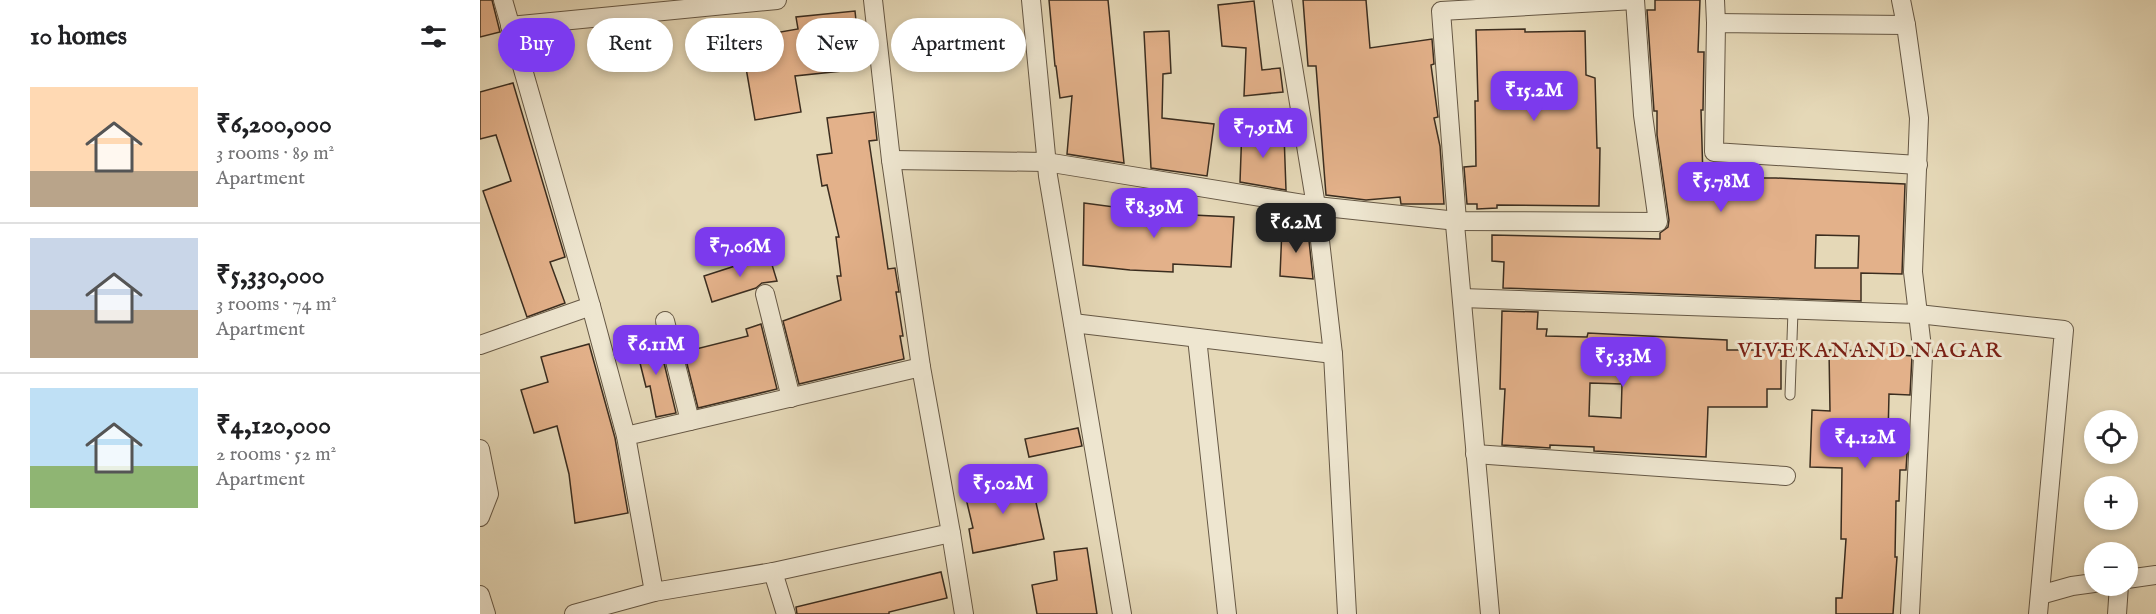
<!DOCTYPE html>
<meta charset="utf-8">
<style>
:root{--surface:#fff;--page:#f2f2f2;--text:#202124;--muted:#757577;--line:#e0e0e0;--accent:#7c3aed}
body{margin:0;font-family:"IM FELL English",serif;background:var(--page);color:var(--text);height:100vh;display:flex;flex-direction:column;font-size:22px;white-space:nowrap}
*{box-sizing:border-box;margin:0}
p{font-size:20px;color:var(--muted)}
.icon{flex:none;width:33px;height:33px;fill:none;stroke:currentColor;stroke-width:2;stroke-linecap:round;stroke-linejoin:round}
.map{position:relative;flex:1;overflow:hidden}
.side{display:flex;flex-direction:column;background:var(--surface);width:480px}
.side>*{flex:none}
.hud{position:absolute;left:18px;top:18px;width:570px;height:54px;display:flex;gap:12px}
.tools{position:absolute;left:1604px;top:410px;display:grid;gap:12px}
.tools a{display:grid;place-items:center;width:54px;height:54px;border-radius:50%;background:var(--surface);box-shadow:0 3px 9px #0003;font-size:30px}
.price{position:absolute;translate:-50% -51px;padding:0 14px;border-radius:12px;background:var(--accent);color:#fff;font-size:20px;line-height:39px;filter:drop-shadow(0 2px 3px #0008)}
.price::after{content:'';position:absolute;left:50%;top:36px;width:18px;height:14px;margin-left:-9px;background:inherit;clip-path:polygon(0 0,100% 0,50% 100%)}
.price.on{background:#222;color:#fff}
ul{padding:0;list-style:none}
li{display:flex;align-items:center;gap:18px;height:150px;padding:0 30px}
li+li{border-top:2px solid var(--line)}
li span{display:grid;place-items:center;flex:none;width:168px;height:120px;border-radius:0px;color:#555}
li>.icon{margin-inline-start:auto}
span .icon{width:72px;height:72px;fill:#fffc;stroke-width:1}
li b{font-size:26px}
h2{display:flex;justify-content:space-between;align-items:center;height:72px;padding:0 30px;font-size:26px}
.chip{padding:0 21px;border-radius:27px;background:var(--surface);box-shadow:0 3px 9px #0003;font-size:21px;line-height:54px}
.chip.on{background:var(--accent);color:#fff}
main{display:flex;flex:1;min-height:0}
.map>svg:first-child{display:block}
.building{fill:#e3b18a;stroke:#3b2d1f;stroke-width:1.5;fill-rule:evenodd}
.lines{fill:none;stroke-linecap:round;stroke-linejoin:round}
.service-casing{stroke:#665845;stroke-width:11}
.minor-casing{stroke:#665845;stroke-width:20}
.service{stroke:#eee6d0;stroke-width:9}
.minor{stroke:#eee6d0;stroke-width:18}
.labels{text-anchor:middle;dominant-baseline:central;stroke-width:6;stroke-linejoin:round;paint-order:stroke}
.neighbourhood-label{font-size:22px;letter-spacing:1.5px;fill:#7a1f14;stroke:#eee6d0}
</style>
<main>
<section class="side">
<h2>10 homes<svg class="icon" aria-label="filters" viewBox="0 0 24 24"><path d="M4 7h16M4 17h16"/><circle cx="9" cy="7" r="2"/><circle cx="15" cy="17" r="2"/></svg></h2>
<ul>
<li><span style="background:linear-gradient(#ffd9b3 70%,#b9a48a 0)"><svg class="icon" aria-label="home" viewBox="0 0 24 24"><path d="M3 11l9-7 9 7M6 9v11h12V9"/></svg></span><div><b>₹6,200,000</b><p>3 rooms · 89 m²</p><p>Apartment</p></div></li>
<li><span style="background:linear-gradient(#c9d6e8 60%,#b9a48a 0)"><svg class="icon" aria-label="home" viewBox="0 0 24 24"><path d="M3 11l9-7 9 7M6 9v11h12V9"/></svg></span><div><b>₹5,330,000</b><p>3 rooms · 74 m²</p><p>Apartment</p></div></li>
<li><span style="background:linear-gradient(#bfe0f5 65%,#8fb573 0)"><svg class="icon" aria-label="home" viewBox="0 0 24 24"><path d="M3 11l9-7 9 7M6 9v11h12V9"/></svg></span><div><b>₹4,120,000</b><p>2 rooms · 52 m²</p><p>Apartment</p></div></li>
</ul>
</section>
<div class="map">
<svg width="1676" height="614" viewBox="0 0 1676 614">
<rect width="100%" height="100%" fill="#e5d8b7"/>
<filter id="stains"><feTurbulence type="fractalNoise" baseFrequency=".00333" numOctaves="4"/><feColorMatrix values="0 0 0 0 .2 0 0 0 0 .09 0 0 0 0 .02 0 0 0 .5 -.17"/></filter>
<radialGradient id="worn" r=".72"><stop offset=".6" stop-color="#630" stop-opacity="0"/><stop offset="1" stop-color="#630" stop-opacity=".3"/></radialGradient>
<g class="building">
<path d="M0 0H12L20 32 0 37Z"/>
<path d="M569 0H628L644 163 587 154 592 96 580 98 576 66H575Z"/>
<path d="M823 0H886L890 48 952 39 954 64 951 65 958 117 954 118 960 146 964 204H921L920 197 886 200 846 195 836 66H828Z"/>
<path d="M1175 0H1220L1218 52H1224L1223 110H1221L1223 178H1296L1425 184 1422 274 1381 273V301L1023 288 1024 262 1012 261V235L1180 239V233L1188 227 1189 220 1177 135V111H1174L1167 10H1175ZM1336 235 1379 236 1378 268H1335Z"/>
<path d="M774 1 782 70 800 68 803 92 764 96 766 48 742 46 738 5Z"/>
<path d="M375 11 381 69 315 76 321 112 275 120 261 39 318 29 316 17Z"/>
<path d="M1045 29V32L1105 31 1106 75 1115 78 1117 148H1120L1119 206 1017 205V208L997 209V204H987L984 167 996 166 995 101H998L996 30Z"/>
<path d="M689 31 691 73 683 74 682 118 734 124 727 176 671 168 664 32Z"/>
<path d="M33 83 85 257 70 262 85 303 47 317 3 191 31 181 16 135 0 139V92Z"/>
<path d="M394 112 397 140 389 141 408 269 415 268 419 292H416L423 336H420L424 359 319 384 303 321 361 300 357 276H361L356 237H359L347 185 342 186 337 155 352 153 347 118Z"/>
<path d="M762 127 804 134 806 190 760 182Z"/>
<path d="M604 203 664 211V207L692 208V214L754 217 751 267 693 264V272L650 270 603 265Z"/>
<path d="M802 228 828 231 833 279 800 276Z"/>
<path d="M289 255 297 281 282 283 276 288 232 302 224 276Z"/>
<path d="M1022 311 1058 312 1057 329H1067L1066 336 1107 337 1108 333 1247 340V350H1301V389H1287V407H1228L1226 457 1114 451V447L1070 445V448L1022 445 1025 389H1020ZM1110 383 1142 384 1141 418 1109 416Z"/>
<path d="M281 324 297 389 218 408 204 352 268 336 266 329Z"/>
<path d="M178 338 196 413 176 417 170 386 166 387 155 343Z"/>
<path d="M109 344 135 438 148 513 95 523 89 474 77 426 54 433 41 390 68 382 61 357Z"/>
<path d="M1401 344H1421V355L1432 356 1430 395 1409 394 1408 437 1428 438 1426 470H1420L1419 501H1416L1415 557H1417L1413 614H1356V598H1362L1366 539H1361L1362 468 1330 467 1332 410 1350 411 1349 350 1400 351Z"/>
<path d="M598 428 602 446 549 457 545 439Z"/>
<path d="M550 475 564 539 493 553 489 529 493 528 484 490Z"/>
<path d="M607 548 617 614H557L552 585 577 580 574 552Z"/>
<path d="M461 572 467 598 409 612V614H317L316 607Z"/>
</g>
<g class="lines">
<g class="service-casing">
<path id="service" d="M1310 395 1313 311"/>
</g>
<g class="minor-casing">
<g id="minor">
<path d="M23 0 111 306 146 436"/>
<path d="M393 0 411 160 441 367"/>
<path d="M551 0 568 176 642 614"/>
<path d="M802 0 836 206 853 354 867 614"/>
<path d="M1235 0 1236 23"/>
<path d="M1421 0 1426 25 1439 118 1433 272 1443 356 1430 614"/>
<path d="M1426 25 1236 23 1234 152 1438 165"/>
<path d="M30 26 297 0"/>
<path d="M411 160 566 162 836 206 977 221 1178 222 1163 115 1155 0"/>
<path d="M285 294 311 398"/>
<path d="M982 298 1438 314 1584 330 1558 614"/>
<path d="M185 321 210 421"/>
<path d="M593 323 853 354"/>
<path d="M717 338 747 614"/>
<path d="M0 345 111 306"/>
<path d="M441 367 471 533 293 572 174 592 146 436Z"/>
<path d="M0 449 9 494 0 517"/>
<path d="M995 454 1306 476"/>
<path d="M471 533 484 614"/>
<path d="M293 572 306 614"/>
<path d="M1647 579 1676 575"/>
<path d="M0 595 6 614"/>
<path d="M1560 595 1592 586 1614 583"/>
<path d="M94 614 174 592"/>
<path d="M1010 614 975 224 977 221 961 11 1155 0"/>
<path d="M1637 614 1639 585"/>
</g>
</g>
<use href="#service" class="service"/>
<use href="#minor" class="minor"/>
</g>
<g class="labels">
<g class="neighbourhood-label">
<text x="1390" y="351">VIVEKANAND NAGAR</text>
</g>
</g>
<rect width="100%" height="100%" filter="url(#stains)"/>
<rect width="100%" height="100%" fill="url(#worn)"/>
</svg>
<div class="tools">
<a><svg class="icon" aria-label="locate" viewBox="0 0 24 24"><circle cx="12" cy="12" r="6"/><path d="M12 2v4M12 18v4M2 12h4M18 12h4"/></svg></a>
<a>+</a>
<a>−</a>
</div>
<b class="price" style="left:1054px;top:122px">₹15.2M</b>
<b class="price" style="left:783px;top:159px">₹7.91M</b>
<b class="price" style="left:1241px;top:213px">₹5.78M</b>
<b class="price" style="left:674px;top:239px">₹8.39M</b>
<b class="price on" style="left:816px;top:254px">₹6.2M</b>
<b class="price" style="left:260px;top:278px">₹7.06M</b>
<b class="price" style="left:176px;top:376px">₹6.11M</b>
<b class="price" style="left:1143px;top:388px">₹5.33M</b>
<b class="price" style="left:1385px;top:469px">₹4.12M</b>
<b class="price" style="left:523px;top:515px">₹5.02M</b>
<div class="hud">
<a class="chip on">Buy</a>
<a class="chip">Rent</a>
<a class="chip">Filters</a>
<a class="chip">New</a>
<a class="chip">Apartment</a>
</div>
</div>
</main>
